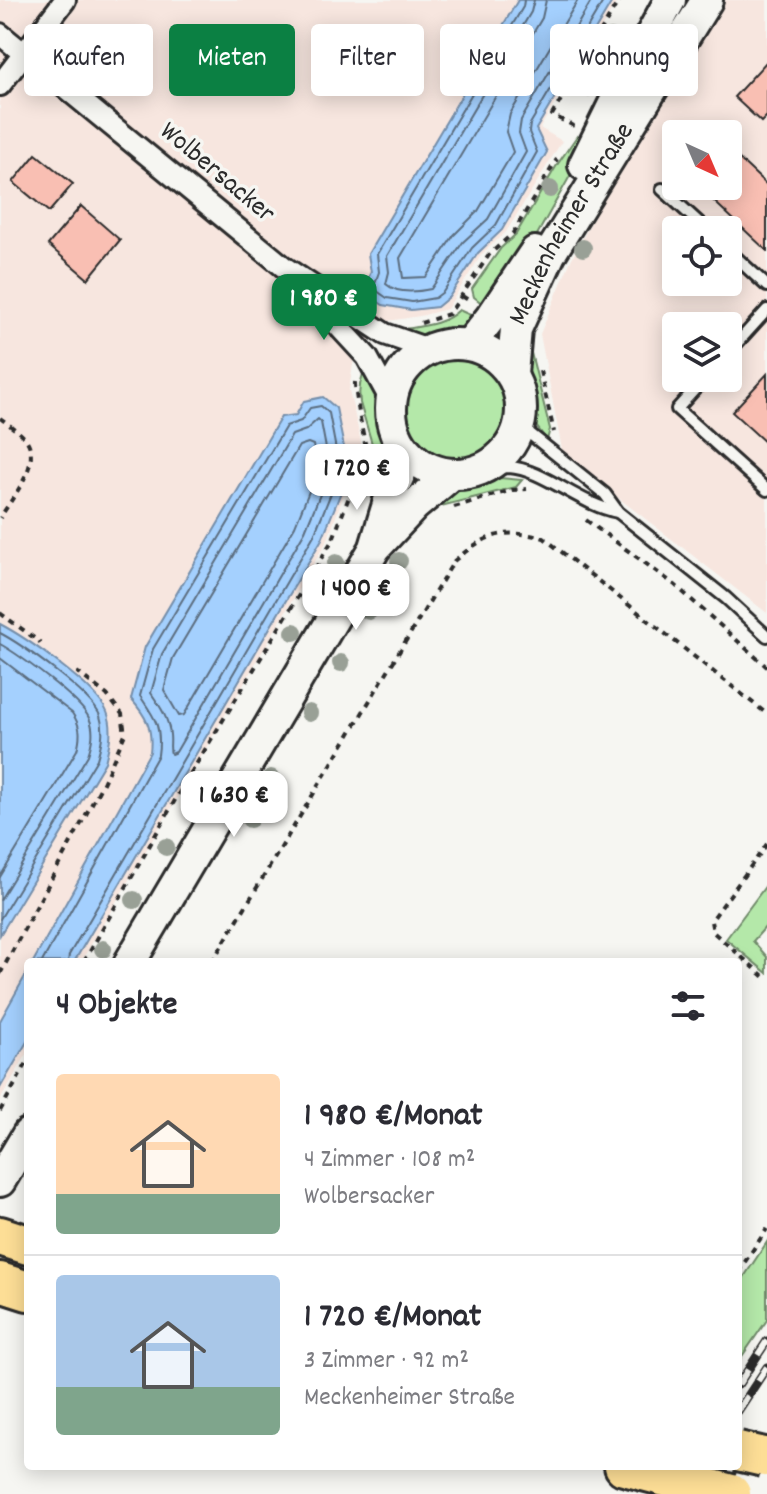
<!DOCTYPE html>
<html lang="de">
<meta charset="utf-8">
<style>
:root{--surface:#fff;--page:#f7f7f7;--text:#2b2b33;--muted:#7c7c81;--line:#e1e1e2;--accent:#0b8043}
body{margin:0;font-family:Dekko,sans-serif;background:var(--page);color:var(--text);height:100vh;display:flex;flex-direction:column;font-size:30px;white-space:nowrap}
*{box-sizing:border-box;margin:0}
p{font-size:26px;color:var(--muted)}
.icon{flex:none;width:44px;height:44px;fill:none;stroke:currentColor;stroke-width:2;stroke-linecap:round;stroke-linejoin:round}
.map{position:relative;flex:1;overflow:hidden}
.panel{position:absolute;left:24px;top:958px;width:718px;height:512px;display:flex;flex-direction:column;background:var(--surface);border-radius:8px;box-shadow:0 4px 20px #0003}
.panel>*{flex:none}
.guide{position:absolute;left:24px;top:24px;width:720px;height:72px;display:flex;gap:16px}
.needle{width:52px;rotate:136deg}
.controls{position:absolute;left:662px;top:120px;display:grid;gap:16px}
.controls a{display:grid;place-items:center;width:80px;height:80px;border-radius:8px;background:var(--surface);box-shadow:0 4px 20px #0003;font-size:40px}
.price{position:absolute;translate:-50% -68px;padding:0 18px;border-radius:16px;background:#fff;color:#222;font-size:26px;line-height:52px;filter:drop-shadow(0 2px 4px #0008)}
.price::after{content:'';position:absolute;left:50%;top:48px;width:24px;height:18px;margin-left:-12px;background:inherit;clip-path:polygon(0 0,100% 0,50% 100%)}
.price.selected{background:var(--accent);color:#fff}
ul{padding:0;list-style:none}
li{display:flex;align-items:center;gap:24px;height:200px;padding:0 32px}
li+li{border-top:2px solid var(--line)}
li span{display:grid;place-items:center;flex:none;width:224px;height:160px;border-radius:8px;color:#555}
li>.icon{margin-inline-start:auto}
span .icon{width:96px;height:96px;fill:#fffc;stroke-width:1}
li b{font-size:34px}
h2{display:flex;justify-content:space-between;align-items:center;height:96px;padding:0 32px;font-size:34px}
.pill{padding:0 28px;border-radius:8px;background:var(--surface);box-shadow:0 4px 20px #0003;font-size:28px;line-height:72px}
.pill.selected{background:var(--accent);color:#fff}
.map>svg:first-child{display:block}
.built{fill:#f7e6df;fill-rule:evenodd}
.green{fill:#b4e8a9;stroke:#708a6a;stroke-width:2}
.water{fill:#a4d0fe;stroke:#748eaa;stroke-width:2}
.lines{fill:none;stroke-linecap:round;stroke-linejoin:round}
.shore{stroke:#5b6d7f;stroke-width:2}
.building{fill:#f9bfb3;stroke:#2b2b2b;stroke-width:2}
.lane-casing{stroke:#2b2b2b;stroke-width:16}
.street-casing{stroke:#2b2b2b;stroke-width:26}
.secondary-casing{stroke:#2b2b2b;stroke-width:36}
.highway-casing{stroke:#2b2b2b;stroke-width:44}
.path{stroke:#2b2b2b;stroke-width:4;stroke-dasharray:6 6;stroke-linecap:butt}
.lane{stroke:#f6f6f2;stroke-width:10}
.street{stroke:#f6f6f2;stroke-width:20}
.secondary{stroke:#f6f6f2;stroke-width:30}
.highway{stroke:#fdde96;stroke-width:38}
.rail-casing{stroke:#2b2b2b;stroke-width:9}
.rail{stroke:#f6f6f2;stroke-width:6;stroke-dasharray:18;stroke-linecap:butt}
.highway-bridge-casing{stroke:#2b2b2b;stroke-width:44;stroke-linecap:butt}
.highway-bridge{stroke:#fdde96;stroke-width:38}
.tree{fill:#99a096}
.labels{text-anchor:middle;dominant-baseline:central;stroke-width:7;stroke-linejoin:round;paint-order:stroke}
.street-label{font-size:28px;fill:#2b2b2b;stroke:#f6f6f2}
</style>
<div class="map">
<svg width="767" height="1494" viewBox="0 0 767 1494">
<rect width="100%" height="100%" fill="#f6f6f2"/>
<filter id="ink" filterUnits="userSpaceOnUse"><feTurbulence type="fractalNoise" baseFrequency=".0125" numOctaves="2"/><feDisplacementMap in="SourceGraphic" scale="16" xChannelSelector="R" yChannelSelector="G"/><feConvolveMatrix kernelMatrix="1 2 1 2 8 2 1 2 1" color-interpolation-filters="sRGB"/></filter>
<g filter="url(#ink)">
<g class="built">
<path d="M0 0H618L540 128 562 141 506 232 482 254 447 309 420 316 388 321 354 358 349 390 361 442 362 462 346 488 328 539 81 962H28V1052L0 1100Z"/>
<path d="M724 0H767V613L563 455 540 334 571 260 623 162ZM676 134H728V186H676ZM676 230H728V282H676ZM676 326H728V378H676Z"/>
</g>
<g class="green">
<path d="M577 136 584 151 533 242 489 309 474 297 472 289 501 248 516 234 557 165Z"/>
<path d="M459 310 479 319C452 337 430 339 399 330 420 326 443 326 459 310Z"/>
<path d="M529 345 550 429 547 440 537 427 529 390 521 365Z"/>
<circle cx="454" cy="410" r="55"/>
<path d="M367 367 376 395 378 427 388 461 386 480 380 471 360 403C358 390 360 378 367 367Z"/>
<path d="M500 478 522 480 516 487 437 507 428 506 455 489Z"/>
<path d="M767 884V925L753 941 767 957V973L726 939Z"/>
<path d="M767 1242V1320L738 1362V1286Z"/>
</g>
<g class="water">
<path d="M518 0H613L536 129 547 152 502 230 478 253 449 297 437 307 411 310 383 305 369 296 365 284 371 272 368 254Z"/>
<path d="M323 397 336 408 349 472 322 539 74 962H33L150 752C153 728 146 716 131 699L145 647 281 417 296 415 304 401Z"/>
<path d="M0 624C25 637 97 687 107 712 114 729 109 746 105 762L0 935Z"/>
<path d="M28 971V1040L0 1088V1021Z"/>
</g>
<g class="lines">
<g class="shore">
<path d="M524 0 523 7 377 254 379 272 374 286 377 291 387 298 412 302 435 298 443 292 472 248 496 225 537 152 529 132 530 124 604 0"/>
<path d="M534 0 531 12 387 256 389 272 386 284C397 294 417 292 431 289L463 242 488 219 526 152 519 133 521 120 592 0"/>
<path d="M546 0 542 18 400 258 403 278 426 277 454 235 478 211 513 152 506 132 510 114 578 0"/>
<path d="M318 419 321 422 330 470 305 531 176 752 171 754C169 747 171 743 170 735 169 719 160 706 151 693L162 654 292 435 306 430Z"/>
<path d="M308 443 313 445 318 469 295 526 184 715 179 716 164 690 173 658 299 446Z"/>
<path d="M0 633C21 644 93 695 100 716 105 731 101 745 97 759L0 919"/>
<path d="M0 644C18 654 81 700 89 718 95 730 92 743 88 755L0 900"/>
<path d="M0 658 72 713C81 726 81 735 77 750L0 877"/>
<path d="M42 962 158 755C162 726 155 718 140 696L153 649 286 426 301 421 310 408 321 406 329 413 340 471 314 535 69 955 68 962"/>
</g>
</g>
<g class="building">
<path d="M767 61V116L761 122 734 97Z"/>
<path d="M36 154 73 184 49 212 13 182Z"/>
<path d="M736 156 767 185V251L703 191 708 186H728V165Z"/>
<path d="M81 206 120 240 88 279 48 245Z"/>
<path d="M767 374V444L732 412Z"/>
</g>
<g class="lines">
<g class="lane-casing">
<g id="lane">
<path d="M662 189 707 230"/>
<path d="M728 250 767 286"/>
<path d="M728 353 767 310"/>
<path d="M705 378 677 409 767 490"/>
<path d="M521 419 529 433 605 494 618 512 726 598 767 636"/>
<path d="M478 472C487 470 499 467 509 467 543 469 580 505 618 512"/>
</g>
</g>
<g class="street-casing">
<g id="street">
<path d="M0 34 284 267 385 334 428 349"/>
<path d="M0 85 65 0"/>
<path d="M306 291 367 357 390 399"/>
</g>
</g>
<g class="secondary-casing">
<g id="secondary">
<path d="M584 165 614 104 670 0"/>
<circle cx="456" cy="409" r="65"/>
<path d="M469 345 492 316 535 252"/>
<path id="s1" d="M512 374 516 329 550 254 707 0"/>
<path d="M376 544 392 491 408 455"/>
<path d="M130 962 375 548 414 506 451 475"/>
<path d="M0 1181 28 1134"/>
</g>
</g>
<g class="highway-casing">
<g id="highway">
<path d="M0 1236 28 1245"/>
<path d="M0 1282 28 1291"/>
<path d="M624 1466 662 1476"/>
</g>
</g>
<g class="path">
<path d="M574 126 552 115 619 0"/>
<path d="M462 296 470 301"/>
<path d="M421 323 449 314 489 255 513 233 557 159"/>
<path d="M540 371 554 432"/>
<path d="M355 382C354 391 368 463 372 470"/>
<path d="M0 418C8 424 18 431 25 438 44 462 12 497 0 518"/>
<path d="M454 507 512 490 527 489"/>
<path d="M586 520 675 585 767 667"/>
<path d="M0 613 41 643"/>
<path d="M767 844 711 921 713 932 767 979"/>
<path d="M84 962 183 786 333 539 352 489 369 467"/>
<path d="M212 962 454 561C486 534 503 528 544 538L767 714"/>
<path d="M0 974 103 783 125 734 122 714 107 695 77 672"/>
<path d="M0 1111 28 1061"/>
<path d="M738 1272 767 1229"/>
</g>
<use href="#lane" class="lane"/>
<use href="#street" class="street"/>
<use href="#secondary" class="secondary"/>
<use href="#highway" class="highway"/>
<g class="rail-casing">
<g id="rail">
<path d="M738 1385 767 1341"/>
<path d="M738 1411 767 1367"/>
<path d="M665 1494 684 1466"/>
<path d="M683 1494 701 1466"/>
</g>
</g>
<use href="#rail" class="rail"/>
<g class="highway-bridge-casing">
<g id="highway-bridge">
<path d="M738 1451 764 1457"/>
<path d="M662 1476 731 1494"/>
</g>
</g>
<use href="#highway-bridge" class="highway-bridge"/>
</g>
<g class="tree">
<circle cx="611" cy="38" r="9"/>
<circle cx="586" cy="88" r="9"/>
<circle cx="550" cy="189" r="9"/>
<circle cx="583" cy="248" r="9"/>
<circle cx="399" cy="561" r="9"/>
<circle cx="336" cy="563" r="9"/>
<circle cx="325" cy="581" r="9"/>
<circle cx="369" cy="611" r="9"/>
<circle cx="294" cy="632" r="9"/>
<circle cx="341" cy="663" r="9"/>
<circle cx="309" cy="713" r="9"/>
<circle cx="271" cy="778" r="9"/>
<circle cx="199" cy="793" r="9"/>
<circle cx="250" cy="819" r="9"/>
<circle cx="166" cy="847" r="9"/>
<circle cx="134" cy="900" r="9"/>
<circle cx="103" cy="949" r="9"/>
</g>
</g>
<g class="labels">
<g class="street-label">
<text transform="translate(216 174) rotate(40)">Wolbersacker</text>
<text stroke="none"><textPath href="#s1" startOffset="164">Meckenheimer Straße</textPath></text>
</g>
</g>
</svg>
<div class="controls">
<a><svg class="needle" viewBox="-14 -14 28 28"><path d="M0-13l5 13h-10z" fill="#e53935"/><path d="M0 13l5-13h-10z" fill="#7c7c81"/></svg></a>
<a><svg class="icon" aria-label="locate" viewBox="0 0 24 24"><circle cx="12" cy="12" r="6"/><path d="M12 2v4M12 18v4M2 12h4M18 12h4"/></svg></a>
<a><svg class="icon" aria-label="layers" viewBox="0 0 24 24"><path d="M12 4l9 5-9 5-9-5zM3 14l9 5 9-5"/></svg></a>
</div>
<b class="price selected" style="left:324px;top:342px">1 980 €</b>
<b class="price" style="left:357px;top:512px">1 720 €</b>
<b class="price" style="left:356px;top:632px">1 400 €</b>
<b class="price" style="left:234px;top:839px">1 630 €</b>
<div class="guide">
<a class="pill">Kaufen</a>
<a class="pill selected">Mieten</a>
<a class="pill">Filter</a>
<a class="pill">Neu</a>
<a class="pill">Wohnung</a>
</div>
<section class="panel">
<h2>4 Objekte<svg class="icon" aria-label="filters" viewBox="0 0 24 24"><path d="M4 7h16M4 17h16"/><circle cx="9" cy="7" r="2"/><circle cx="15" cy="17" r="2"/></svg></h2>
<ul>
<li><span style="background:linear-gradient(#ffd9b3 75%,#7fa58c 0)"><svg class="icon" aria-label="home" viewBox="0 0 24 24"><path d="M3 11l9-7 9 7M6 9v11h12V9"/></svg></span><div><b>1 980 €/Monat</b><p>4 Zimmer · 108 m²</p><p>Wolbersacker</p></div></li>
<li><span style="background:linear-gradient(#a9c7e8 70%,#7fa58c 0)"><svg class="icon" aria-label="home" viewBox="0 0 24 24"><path d="M3 11l9-7 9 7M6 9v11h12V9"/></svg></span><div><b>1 720 €/Monat</b><p>3 Zimmer · 92 m²</p><p>Meckenheimer Straße</p></div></li>
</ul>
</section>
</div>
